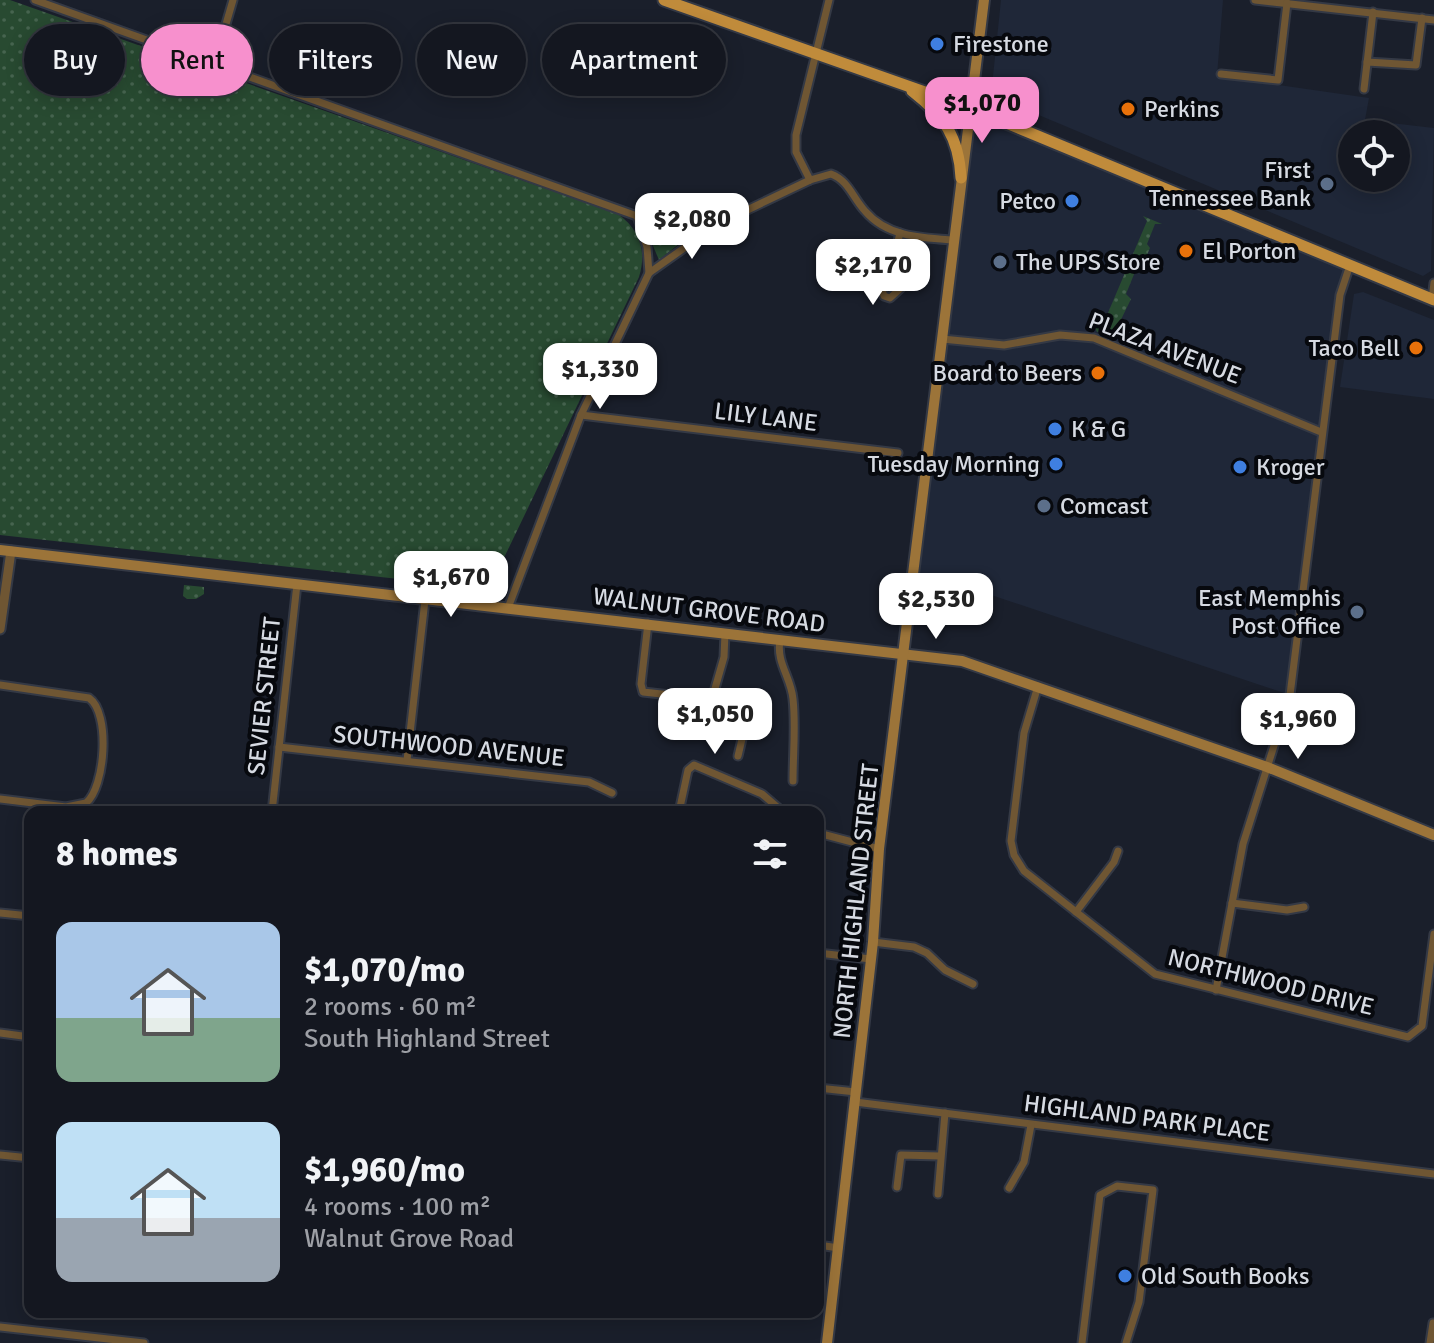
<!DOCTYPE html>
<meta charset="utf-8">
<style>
:root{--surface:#141720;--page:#1d2029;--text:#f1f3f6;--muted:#9d9fa5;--line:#33363e;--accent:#f790cd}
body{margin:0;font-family:Signika,sans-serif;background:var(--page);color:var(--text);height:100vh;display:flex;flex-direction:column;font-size:30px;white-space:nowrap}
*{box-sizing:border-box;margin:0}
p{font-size:26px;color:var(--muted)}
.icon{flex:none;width:44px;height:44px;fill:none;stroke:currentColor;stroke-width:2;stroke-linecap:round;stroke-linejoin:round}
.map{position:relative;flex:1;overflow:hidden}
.drawer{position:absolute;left:24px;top:806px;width:800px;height:512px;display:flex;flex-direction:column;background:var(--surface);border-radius:16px;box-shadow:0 4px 20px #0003,0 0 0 2px var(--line)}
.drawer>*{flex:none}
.guide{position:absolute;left:24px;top:24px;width:800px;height:72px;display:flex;gap:16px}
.controls{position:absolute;left:1338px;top:120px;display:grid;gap:16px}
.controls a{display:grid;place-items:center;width:72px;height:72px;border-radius:50%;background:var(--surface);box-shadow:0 4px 20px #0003,0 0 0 2px var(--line);font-size:40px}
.price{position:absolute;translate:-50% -68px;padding:0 18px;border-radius:16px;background:#fff;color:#222;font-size:26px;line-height:52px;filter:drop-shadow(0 2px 4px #0008)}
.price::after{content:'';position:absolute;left:50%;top:48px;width:24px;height:18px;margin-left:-12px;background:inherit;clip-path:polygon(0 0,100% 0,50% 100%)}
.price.on{background:var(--accent);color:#111}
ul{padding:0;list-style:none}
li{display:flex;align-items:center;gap:24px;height:200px;padding:0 32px}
li span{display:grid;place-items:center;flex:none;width:224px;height:160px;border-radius:16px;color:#555}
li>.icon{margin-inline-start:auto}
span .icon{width:96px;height:96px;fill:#fffc;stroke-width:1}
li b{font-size:34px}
h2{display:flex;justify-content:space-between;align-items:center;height:96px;padding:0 32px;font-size:34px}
.chip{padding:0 28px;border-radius:36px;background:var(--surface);box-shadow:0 4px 20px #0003,0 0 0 2px var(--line);font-size:28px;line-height:72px}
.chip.on{background:var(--accent);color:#111}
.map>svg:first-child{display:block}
.built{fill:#1f2738;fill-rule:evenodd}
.grass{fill:url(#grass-dots)}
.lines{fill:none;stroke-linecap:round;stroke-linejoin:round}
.minor-casing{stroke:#343945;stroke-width:11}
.tertiary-casing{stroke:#343945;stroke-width:13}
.secondary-casing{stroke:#343945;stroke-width:14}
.primary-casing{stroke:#343945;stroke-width:15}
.minor{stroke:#6f5633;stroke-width:7}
.tertiary{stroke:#6f5633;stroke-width:9}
.secondary{stroke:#9c7439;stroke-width:10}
.primary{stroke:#c08b3b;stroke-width:11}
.shop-dot{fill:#3f7fe0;stroke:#07090e;stroke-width:3}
.food-dot{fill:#e8710a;stroke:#07090e;stroke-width:3}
.service-dot{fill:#5c6f8a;stroke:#07090e;stroke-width:3}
.labels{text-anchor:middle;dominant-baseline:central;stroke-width:8;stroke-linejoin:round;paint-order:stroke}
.poi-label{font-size:24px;fill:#d6dae2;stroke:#07090e;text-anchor:start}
.street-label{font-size:24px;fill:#d6dae2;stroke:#07090e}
</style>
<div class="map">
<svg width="1434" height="1343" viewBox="0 0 1434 1343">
<defs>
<pattern id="grass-dots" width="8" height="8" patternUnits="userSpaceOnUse" patternTransform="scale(2)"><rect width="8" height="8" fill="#284a31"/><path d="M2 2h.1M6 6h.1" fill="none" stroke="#46644f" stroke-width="1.8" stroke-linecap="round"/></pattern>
</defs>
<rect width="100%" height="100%" fill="#1a1f2b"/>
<g class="built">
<path d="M1001 0H1223L1217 76 1369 98 1365 120 1434 128 1431 271 1423 276 991 95ZM1352 134H1396V178H1352Z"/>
<path d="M970 108 1350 265 1343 288 1290 695 988 594 965 607 911 600Z"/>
<path d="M1363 292 1434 320V399L1340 387 1354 294Z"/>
</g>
<g class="grass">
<path d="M0 0H10L618 214C640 230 647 251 639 277L489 589 0 535Z"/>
<path d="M1143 216 1162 224H1155L1147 244 1150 248 1146 257H1141L1126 294 1131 299 1114 334 1097 332 1095 328 1097 325 1102 327 1147 221Z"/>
<path d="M650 221 689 224 694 232 659 260 645 227Z"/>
<path d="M184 585 204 587V594L196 599H187L183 596Z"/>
</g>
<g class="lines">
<g class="minor-casing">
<g id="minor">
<path d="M35 0 637 216 718 224 810 180 831 174C848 180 853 198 865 211 887 237 922 238 953 240"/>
<path d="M1255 0 1434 20"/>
<path d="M215 62 233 0"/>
<path d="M1367 62 1416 65 1422 18"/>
<path d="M1221 74 1278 80 1287 3"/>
<path d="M1364 89 1373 12"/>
<path d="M810 180 796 152V135L829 0"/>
<path d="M891 269 901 288 890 298 884 296 881 287 891 269 900 233"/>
<path d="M649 273 718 224"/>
<path d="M1432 299 1434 283"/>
<path d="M942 339 1004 345 1060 335 1094 338 1321 432"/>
<path d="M581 415 898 453"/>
<path d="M508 608 581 415 649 273 647 247 637 216"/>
<path d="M648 623 641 684 643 692 689 697"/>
<path d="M725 633 724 657 712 699 747 718 738 756"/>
<path d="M780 640C776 663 791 677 793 699 796 726 793 754 793 781"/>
<path d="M0 685 89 698C111 713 105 788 86 803L66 807 0 799"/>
<path d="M1038 686 1024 733 1011 841 1014 855 1024 871 1155 974 1408 1037 1422 1026 1434 934"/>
<path d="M279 747 589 782 612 793"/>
<path d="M407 760 425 600"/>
<path d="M272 812 297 584"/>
<path d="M679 812 688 770 694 765 762 794 783 812"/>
<path d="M818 833 879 849"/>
<path d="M1232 903 1287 910 1304 907"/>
<path d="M1076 912 1114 862 1118 851"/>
<path d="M0 913 30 916"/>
<path d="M873 942 914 947 927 953 945 970 973 984"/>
<path d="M818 953 871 959"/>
<path d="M1216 990 1243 844 1290 695 1340 295 1350 265"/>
<path d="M0 1033 30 1037"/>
<path d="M818 1088 856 1092"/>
<path d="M855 1102 1434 1174"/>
<path d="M0 1155 30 1158"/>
<path d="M897 1187 901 1155 940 1156"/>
<path d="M1009 1188 1024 1162 1031 1125"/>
<path d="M938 1194 945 1113"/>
<path d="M818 1245 839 1248"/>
<path d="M0 1327 144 1343"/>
<path d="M1082 1343 1100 1195 1117 1186 1153 1190 1139 1302 1126 1343"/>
<path d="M1430 1343 1433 1323"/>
</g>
</g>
<g class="tertiary-casing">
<path id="tertiary" d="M0 629 11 551"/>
</g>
<g class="secondary-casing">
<g id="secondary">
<path d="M0 550 962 661 1267 767 1434 835"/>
<path d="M827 1343 873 942 879 849 984 0"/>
</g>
</g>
<g class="primary-casing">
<g id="primary">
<path d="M664 0 970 108 1434 300"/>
<path d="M912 91C944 116 959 137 961 178"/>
</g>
</g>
<use href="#minor" class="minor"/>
<use href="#tertiary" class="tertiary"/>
<use href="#secondary" class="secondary"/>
<use href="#primary" class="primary"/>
</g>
<g class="shop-dot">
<circle cx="937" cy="44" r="8"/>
<circle cx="1072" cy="201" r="8"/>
<circle cx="1055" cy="429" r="8"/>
<circle cx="1056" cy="464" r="8"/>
<circle cx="1240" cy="467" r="8"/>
<circle cx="1125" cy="1276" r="8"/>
</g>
<g class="food-dot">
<circle cx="1128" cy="109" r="8"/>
<circle cx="1186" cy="251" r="8"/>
<circle cx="1416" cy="348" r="8"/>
<circle cx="1098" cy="373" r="8"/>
</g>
<g class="service-dot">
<circle cx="1327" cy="184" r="8"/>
<circle cx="1000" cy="262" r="8"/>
<circle cx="1044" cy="506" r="8"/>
<circle cx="1357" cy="612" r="8"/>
</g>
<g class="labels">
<g class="poi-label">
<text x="953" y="44">Firestone</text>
<text x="1144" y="109">Perkins</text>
<text x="1311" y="170" text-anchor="end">First<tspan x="1311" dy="28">Tennessee Bank</tspan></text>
<text x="1056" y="201" text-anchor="end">Petco</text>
<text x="1202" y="251">El Porton</text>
<text x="1016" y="262">The UPS Store</text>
<text x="1400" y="348" text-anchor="end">Taco Bell</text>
<text x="1082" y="373" text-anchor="end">Board to Beers</text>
<text x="1071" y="429">K &amp; G</text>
<text x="1040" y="464" text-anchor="end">Tuesday Morning</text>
<text x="1256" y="467">Kroger</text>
<text x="1060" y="506">Comcast</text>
<text x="1341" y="598" text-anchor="end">East Memphis<tspan x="1341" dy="28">Post Office</tspan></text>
<text x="1141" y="1276">Old South Books</text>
</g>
<g class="street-label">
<text transform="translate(1165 348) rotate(21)">PLAZA AVENUE</text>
<text transform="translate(766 417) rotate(7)">LILY LANE</text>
<text transform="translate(709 610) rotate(7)">WALNUT GROVE ROAD</text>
<text transform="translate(264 696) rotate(-84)">SEVIER STREET</text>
<text transform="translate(449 746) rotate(6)">SOUTHWOOD AVENUE</text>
<text transform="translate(856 901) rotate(-84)">NORTH HIGHLAND STREET</text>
<text transform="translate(1271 982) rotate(14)">NORTHWOOD DRIVE</text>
<text transform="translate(1147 1118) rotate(7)">HIGHLAND PARK PLACE</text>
</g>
</g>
</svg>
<div class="controls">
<a><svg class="icon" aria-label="locate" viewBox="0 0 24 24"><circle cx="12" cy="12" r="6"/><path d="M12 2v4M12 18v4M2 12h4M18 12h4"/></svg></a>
</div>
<b class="price on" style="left:982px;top:145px">$1,070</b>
<b class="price" style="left:692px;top:261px">$2,080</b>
<b class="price" style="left:873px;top:307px">$2,170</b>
<b class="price" style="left:600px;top:411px">$1,330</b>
<b class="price" style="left:451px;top:619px">$1,670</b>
<b class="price" style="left:936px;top:641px">$2,530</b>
<b class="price" style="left:715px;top:756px">$1,050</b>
<b class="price" style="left:1298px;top:761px">$1,960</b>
<div class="guide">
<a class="chip">Buy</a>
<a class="chip on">Rent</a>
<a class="chip">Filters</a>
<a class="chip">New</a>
<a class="chip">Apartment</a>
</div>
<section class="drawer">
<h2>8 homes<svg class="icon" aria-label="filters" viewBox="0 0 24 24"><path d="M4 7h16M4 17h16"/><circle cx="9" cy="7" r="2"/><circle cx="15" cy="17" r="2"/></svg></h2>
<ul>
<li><span style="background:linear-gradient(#a9c7e8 60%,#7fa58c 0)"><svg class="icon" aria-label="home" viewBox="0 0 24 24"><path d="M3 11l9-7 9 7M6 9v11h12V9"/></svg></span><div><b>$1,070/mo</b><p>2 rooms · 60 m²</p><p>South Highland Street</p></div></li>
<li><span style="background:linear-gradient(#bfe0f5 60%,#9aa5b1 0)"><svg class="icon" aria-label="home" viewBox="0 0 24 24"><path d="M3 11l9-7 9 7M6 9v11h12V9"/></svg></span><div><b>$1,960/mo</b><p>4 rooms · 100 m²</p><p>Walnut Grove Road</p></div></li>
</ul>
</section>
</div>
